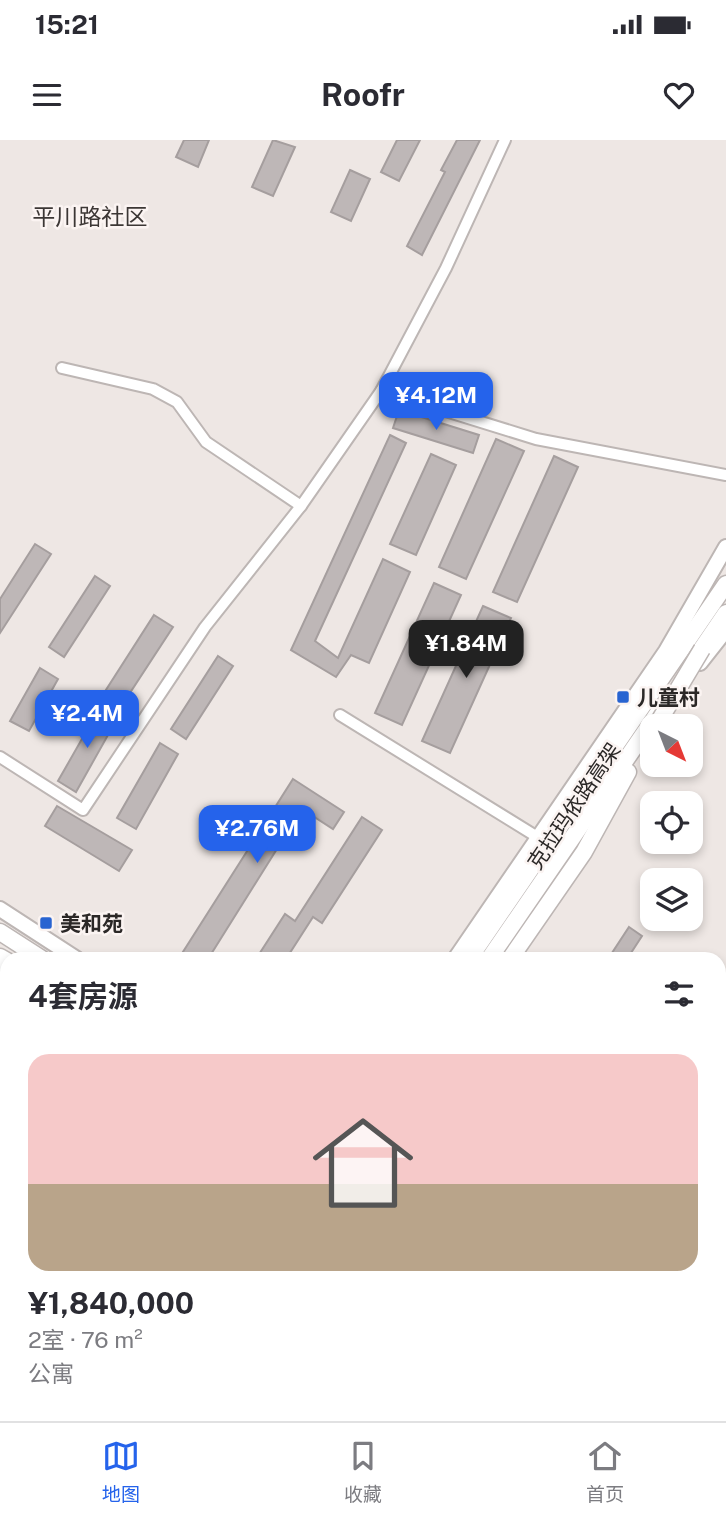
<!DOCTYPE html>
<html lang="zh">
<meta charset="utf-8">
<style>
:root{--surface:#fff;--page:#f7f7f7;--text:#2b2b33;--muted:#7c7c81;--line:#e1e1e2;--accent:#2563eb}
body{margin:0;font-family:"Public Sans","Noto Sans SC",sans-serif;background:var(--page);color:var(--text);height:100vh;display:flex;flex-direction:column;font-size:26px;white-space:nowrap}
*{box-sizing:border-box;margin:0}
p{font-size:23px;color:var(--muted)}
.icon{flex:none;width:38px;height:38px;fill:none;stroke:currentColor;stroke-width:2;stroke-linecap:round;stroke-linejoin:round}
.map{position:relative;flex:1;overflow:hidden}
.details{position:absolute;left:0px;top:812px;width:726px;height:469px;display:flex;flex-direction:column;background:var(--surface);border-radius:21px 21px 0 0;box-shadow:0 4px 10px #0003}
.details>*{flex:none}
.needle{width:46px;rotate:138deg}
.tools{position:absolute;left:640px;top:574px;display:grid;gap:14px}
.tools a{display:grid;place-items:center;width:63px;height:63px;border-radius:14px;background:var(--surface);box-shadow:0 4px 10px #0003;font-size:35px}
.price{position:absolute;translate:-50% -60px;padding:0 16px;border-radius:14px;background:var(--accent);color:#fff;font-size:23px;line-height:46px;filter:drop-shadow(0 2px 4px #0008)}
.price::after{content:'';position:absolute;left:50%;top:42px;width:21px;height:16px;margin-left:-10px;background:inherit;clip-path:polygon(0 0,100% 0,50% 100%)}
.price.current{background:#222;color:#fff}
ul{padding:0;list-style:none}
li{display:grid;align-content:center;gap:14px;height:371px;padding:0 28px}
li+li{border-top:2px solid var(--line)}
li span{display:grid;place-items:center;height:217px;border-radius:21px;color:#555}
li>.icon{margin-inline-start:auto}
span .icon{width:126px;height:126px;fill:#fffc;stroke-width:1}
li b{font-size:30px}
h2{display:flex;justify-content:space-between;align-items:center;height:84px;padding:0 28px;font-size:30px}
.status{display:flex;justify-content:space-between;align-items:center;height:49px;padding:0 35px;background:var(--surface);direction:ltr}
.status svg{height:19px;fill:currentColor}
header{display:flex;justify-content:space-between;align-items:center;height:91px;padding:0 28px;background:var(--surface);font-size:32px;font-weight:700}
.menu{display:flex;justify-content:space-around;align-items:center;height:98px;border-top:2px solid var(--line);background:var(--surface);font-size:19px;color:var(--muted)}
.menu a{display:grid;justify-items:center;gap:4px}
.menu .current{color:var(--accent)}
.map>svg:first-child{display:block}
.building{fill:#beb7b7;stroke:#a59e9e;stroke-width:2}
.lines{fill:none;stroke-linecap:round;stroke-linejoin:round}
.minor-casing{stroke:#bdb6b4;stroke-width:14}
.major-casing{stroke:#bdb6b4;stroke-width:18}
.highway-casing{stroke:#bdb6b4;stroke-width:19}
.minor{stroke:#fff;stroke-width:10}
.major{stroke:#fff;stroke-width:14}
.highway{stroke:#fff;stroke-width:16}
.highway-bridge-casing{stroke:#bdb6b4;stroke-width:19;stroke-linecap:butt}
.highway-bridge{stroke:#fff;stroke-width:16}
.poi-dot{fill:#2864d1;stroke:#fbf4f2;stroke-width:2.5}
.labels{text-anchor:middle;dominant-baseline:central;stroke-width:5;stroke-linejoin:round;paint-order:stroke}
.poi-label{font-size:21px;font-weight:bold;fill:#2b2827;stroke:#fbf4f2;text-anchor:start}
.street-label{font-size:21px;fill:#2b2827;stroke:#fbf4f2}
.neighbourhood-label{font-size:23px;fill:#3c3735;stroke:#fbf4f2}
</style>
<div class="status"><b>15:21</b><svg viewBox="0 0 49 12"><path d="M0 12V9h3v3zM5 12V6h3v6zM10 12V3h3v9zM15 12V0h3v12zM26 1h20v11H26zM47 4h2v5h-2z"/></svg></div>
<header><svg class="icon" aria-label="menu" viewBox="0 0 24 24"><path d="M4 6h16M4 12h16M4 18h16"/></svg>Roofr<svg class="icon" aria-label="heart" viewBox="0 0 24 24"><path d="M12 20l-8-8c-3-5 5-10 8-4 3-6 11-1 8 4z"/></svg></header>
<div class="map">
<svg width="726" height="1281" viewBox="0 0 726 1281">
<rect width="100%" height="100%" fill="#eee7e4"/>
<g class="building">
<path d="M184 0H209L198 27 176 17Z"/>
<path d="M273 0 295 7 273 56 252 47Z"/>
<path d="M397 0H420L399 41 381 32Z"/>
<path d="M457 0H480L422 115 407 106 445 32 441 30Z"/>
<path d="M350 30 370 39 351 81 331 72Z"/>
<path d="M399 270 479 295 473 313 393 288Z"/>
<path d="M390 295 406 303 315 501 338 518 383 419 410 432 369 523 351 515 336 537 291 510Z"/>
<path d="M496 299 524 311 466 439 439 427Z"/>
<path d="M431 314 456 325 416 415 390 404Z"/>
<path d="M554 316 578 327 517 462 493 452Z"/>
<path d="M35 404 51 414 0 493V459Z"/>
<path d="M95 436 110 446 64 517 49 507Z"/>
<path d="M434 443 461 455 402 585 375 573Z"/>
<path d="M483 466 511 478 450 613 422 601Z"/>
<path d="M154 475 173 487 122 565 104 553Z"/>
<path d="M218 516 233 526 186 599 171 589Z"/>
<path d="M40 528 58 539 29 591 10 581Z"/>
<path d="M99 569 117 579 76 652 58 641Z"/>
<path d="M160 603 178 614 136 689 117 678Z"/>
<path d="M293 639 344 672 333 689 302 669 208 819H187L181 815Z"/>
<path d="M57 666 132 710 119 731 45 686Z"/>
<path d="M362 677 382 690 322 783 313 777 286 819H256L285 774 295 781Z"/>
<path d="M629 787 642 796 627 819H608Z"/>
</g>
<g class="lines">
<g class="minor-casing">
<g id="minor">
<path d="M62 228 153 249 177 262 206 302 301 366"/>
<path d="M381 251 536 299 726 335"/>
<path d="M340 575 539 698"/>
<path d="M0 617 83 670 205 487 301 366 381 251 446 128 505 0"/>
<path d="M719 982 726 972"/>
<path d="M0 1050 7 1054"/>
<path d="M0 1164 7 1168"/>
<path d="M7 1281 12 1274"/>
</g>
</g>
<g class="major-casing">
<g id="major">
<path d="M700 523 726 490"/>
<path d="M0 769 77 819"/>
<path d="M455 819 666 511 726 407"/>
<path d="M0 831 7 835"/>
<path d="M719 1184 726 1187"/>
<path d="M719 1229 726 1231"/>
</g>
</g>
<g class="highway-casing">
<g id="highway">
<path d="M694 520 726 473"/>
<path d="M0 792 42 819"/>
<path d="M0 817 7 821"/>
<path d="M469 819 726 444"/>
<path d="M489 819 660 570"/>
<path d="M510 819 584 712 628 632"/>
<path d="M0 842 7 846"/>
<path d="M719 1175 726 1177"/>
<path d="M719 1194 726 1196"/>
<path d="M719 1217 726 1220"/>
<path d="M124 1281 129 1274"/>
<path d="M154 1281 158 1274"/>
<path d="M171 1281 176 1274"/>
<path d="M192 1281 198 1274"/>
</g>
</g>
<use href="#minor" class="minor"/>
<use href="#major" class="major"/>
<use href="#highway" class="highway"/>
<g class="highway-bridge-casing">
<path id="highway-bridge" d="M656 586 702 509"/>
</g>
<use href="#highway-bridge" class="highway-bridge"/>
</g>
<g class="poi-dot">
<rect x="616" y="550" width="14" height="14" rx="3.5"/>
<rect x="39" y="776" width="14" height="14" rx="3.5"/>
</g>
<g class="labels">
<g class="poi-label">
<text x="637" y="557">儿童村</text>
<text x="60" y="783">美和苑</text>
</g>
<g class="street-label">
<text transform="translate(574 666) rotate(-56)">克拉玛依路高架</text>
</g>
<g class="neighbourhood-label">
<text x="90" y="76">平川路社区</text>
</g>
</g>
</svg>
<div class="tools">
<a><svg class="needle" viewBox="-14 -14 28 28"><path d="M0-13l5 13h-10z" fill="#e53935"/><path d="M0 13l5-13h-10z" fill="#7c7c81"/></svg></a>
<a><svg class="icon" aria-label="locate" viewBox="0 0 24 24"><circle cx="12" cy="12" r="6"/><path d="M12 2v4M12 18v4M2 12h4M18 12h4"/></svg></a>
<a><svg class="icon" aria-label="layers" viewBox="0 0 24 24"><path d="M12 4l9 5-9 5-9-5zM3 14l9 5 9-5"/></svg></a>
</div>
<b class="price" style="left:436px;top:292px">¥4.12M</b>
<b class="price current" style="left:466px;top:540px">¥1.84M</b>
<b class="price" style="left:87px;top:610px">¥2.4M</b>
<b class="price" style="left:257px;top:725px">¥2.76M</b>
<section class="details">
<h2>4套房源<svg class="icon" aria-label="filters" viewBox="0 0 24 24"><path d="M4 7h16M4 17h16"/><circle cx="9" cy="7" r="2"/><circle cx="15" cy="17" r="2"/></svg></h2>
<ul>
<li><span style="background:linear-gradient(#f6c9c9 60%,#b9a48a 0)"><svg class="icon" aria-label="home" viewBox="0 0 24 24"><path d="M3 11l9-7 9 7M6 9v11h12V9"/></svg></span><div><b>¥1,840,000</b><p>2室 · 76 m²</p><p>公寓</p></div></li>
</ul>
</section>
</div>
<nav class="menu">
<a class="current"><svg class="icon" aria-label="map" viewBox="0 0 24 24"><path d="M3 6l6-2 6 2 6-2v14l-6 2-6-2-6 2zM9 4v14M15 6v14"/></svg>地图</a>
<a><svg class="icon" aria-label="saved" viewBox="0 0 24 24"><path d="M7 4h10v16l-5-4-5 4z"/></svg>收藏</a>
<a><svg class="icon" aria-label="home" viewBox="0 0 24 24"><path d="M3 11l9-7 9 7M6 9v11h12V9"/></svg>首页</a>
</nav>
